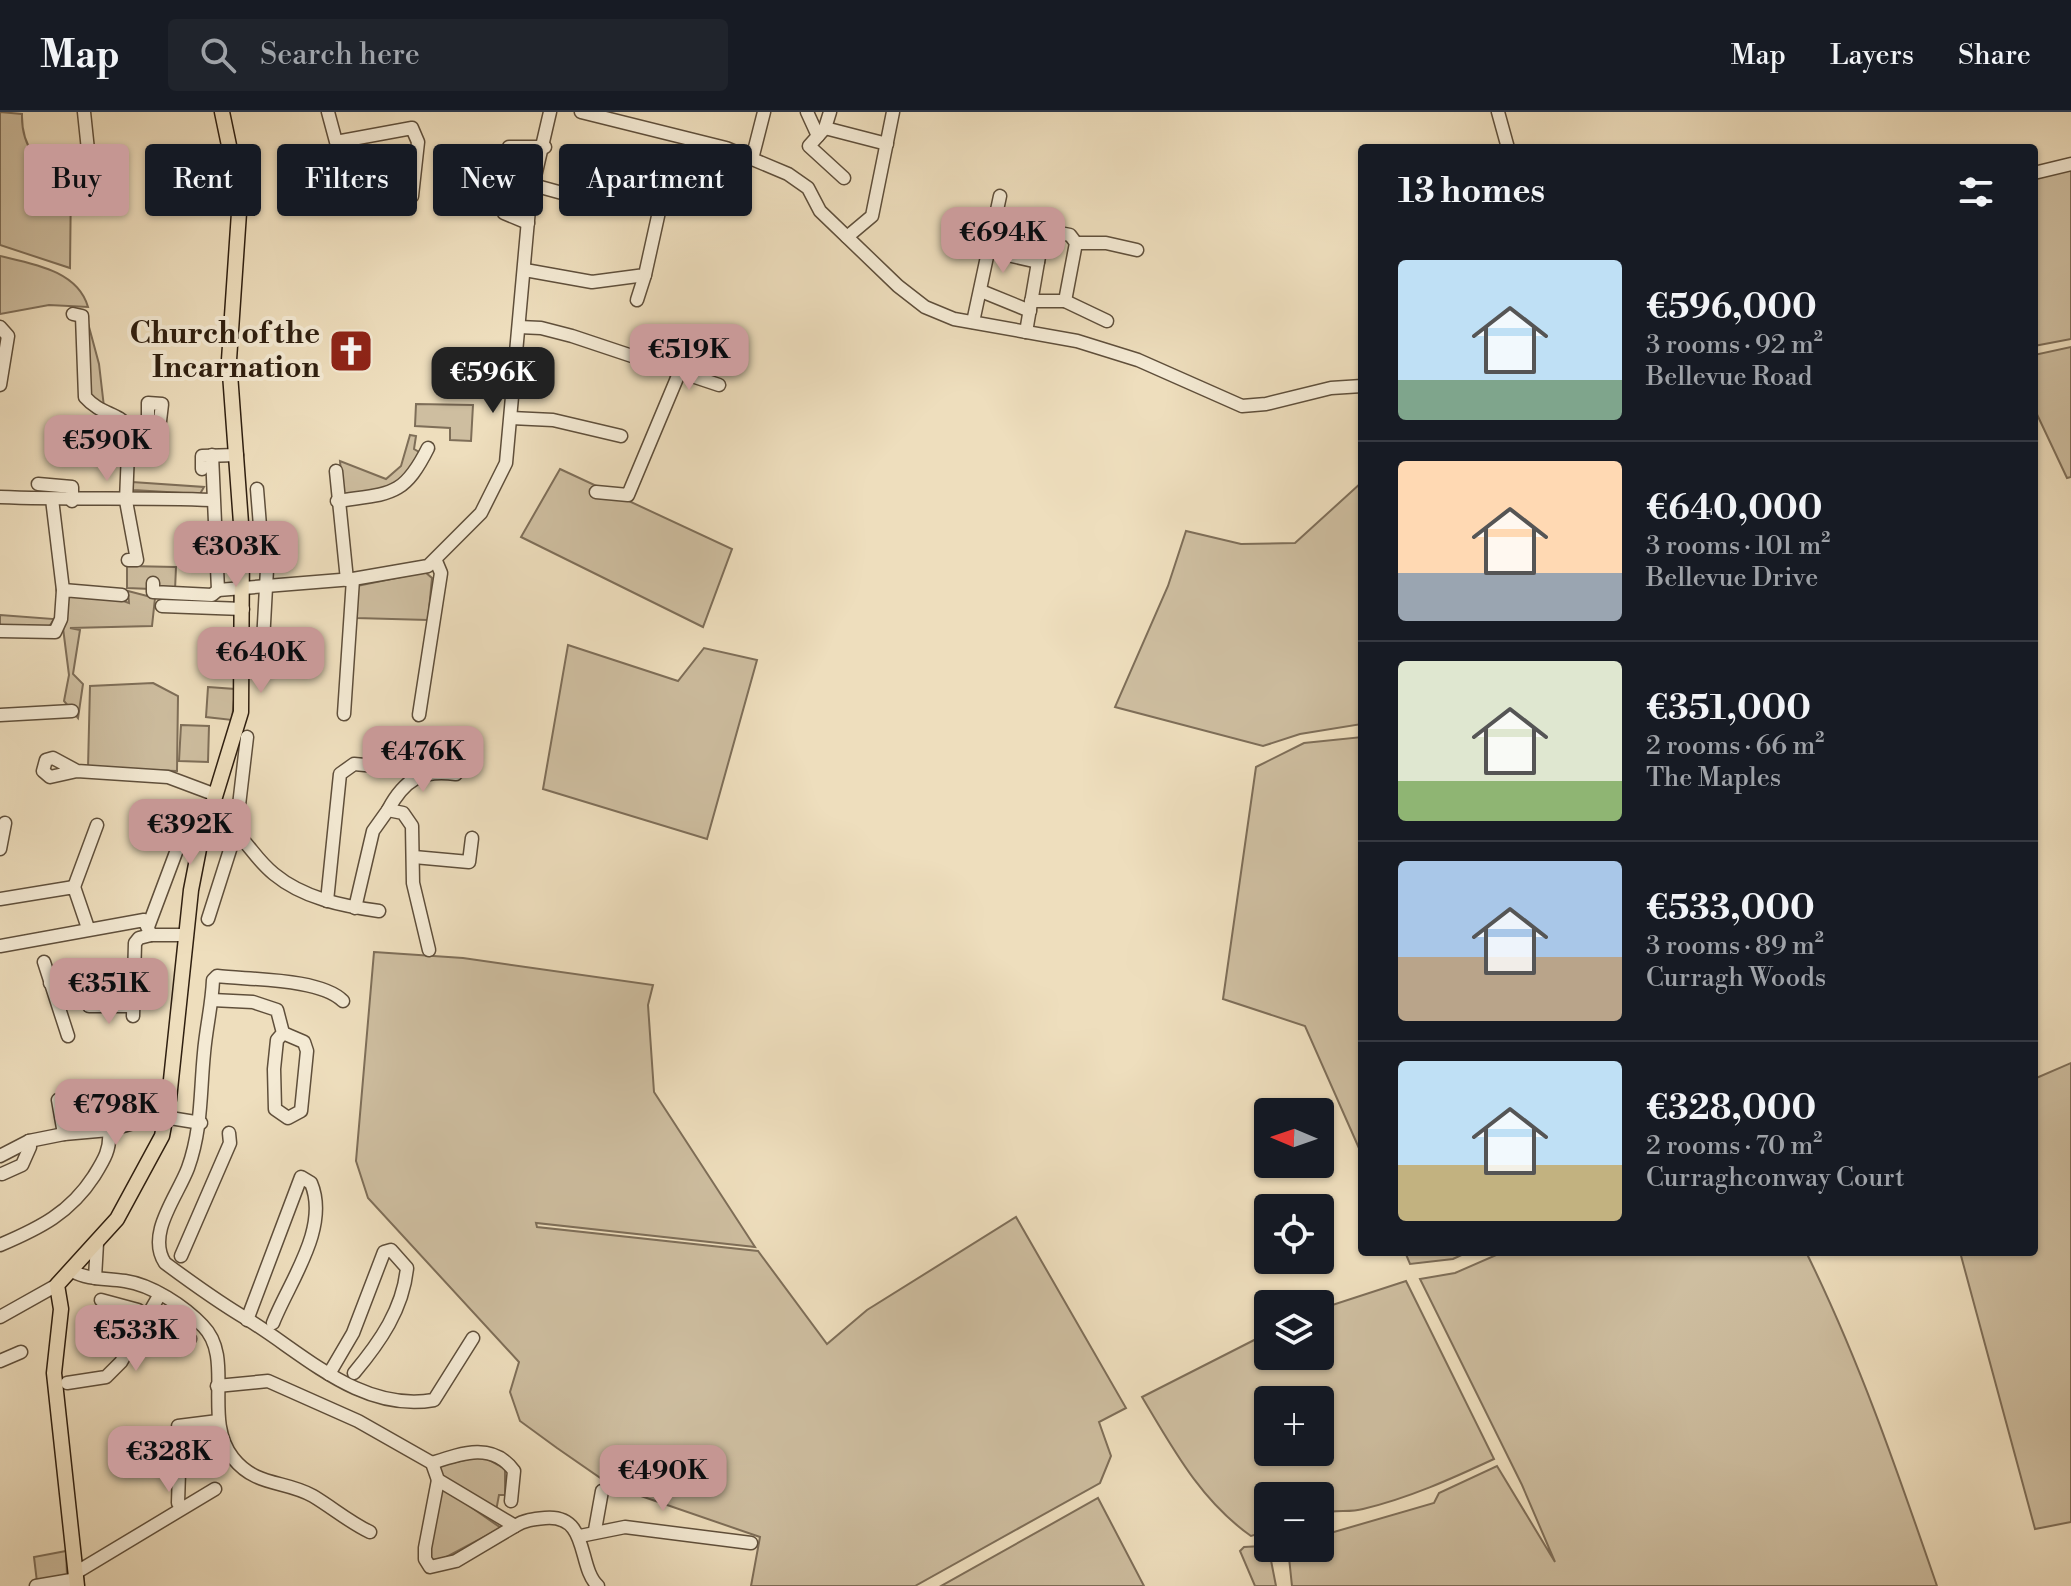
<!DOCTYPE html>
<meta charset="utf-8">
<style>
:root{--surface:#171b24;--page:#20242c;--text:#f1f3f6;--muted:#9ea1a6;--line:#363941;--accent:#c59692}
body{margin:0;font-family:"Libre Bodoni",serif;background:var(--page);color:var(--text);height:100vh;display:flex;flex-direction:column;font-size:30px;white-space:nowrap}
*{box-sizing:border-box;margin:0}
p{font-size:26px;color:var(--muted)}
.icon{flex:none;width:44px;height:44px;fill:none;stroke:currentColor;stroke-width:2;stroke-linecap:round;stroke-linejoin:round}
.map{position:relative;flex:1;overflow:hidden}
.sheet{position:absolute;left:1358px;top:32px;width:680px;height:1112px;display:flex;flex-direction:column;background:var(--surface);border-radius:8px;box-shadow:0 2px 6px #0004}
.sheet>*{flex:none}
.banner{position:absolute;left:24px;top:32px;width:760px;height:72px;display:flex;gap:16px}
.needle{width:52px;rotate:272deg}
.tools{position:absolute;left:1254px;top:986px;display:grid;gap:16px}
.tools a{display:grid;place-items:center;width:80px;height:80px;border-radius:8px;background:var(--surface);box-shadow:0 2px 6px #0004;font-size:40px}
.price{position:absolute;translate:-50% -68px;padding:0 18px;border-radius:16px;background:var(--accent);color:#111;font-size:26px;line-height:52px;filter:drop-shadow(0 2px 4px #0008)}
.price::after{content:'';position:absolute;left:50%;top:48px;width:24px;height:18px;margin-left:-12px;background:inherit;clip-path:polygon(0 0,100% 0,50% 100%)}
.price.on{background:#222;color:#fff}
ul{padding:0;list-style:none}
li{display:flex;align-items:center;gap:24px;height:200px;padding:0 40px}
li+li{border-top:2px solid var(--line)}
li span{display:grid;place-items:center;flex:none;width:224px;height:160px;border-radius:8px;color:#555}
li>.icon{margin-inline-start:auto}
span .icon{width:96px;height:96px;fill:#fffc;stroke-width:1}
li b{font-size:34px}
h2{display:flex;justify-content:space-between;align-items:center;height:96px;padding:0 40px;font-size:34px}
.pill{padding:0 28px;border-radius:8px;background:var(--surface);box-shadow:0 2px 6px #0004;font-size:28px;line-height:72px}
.pill.on{background:var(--accent);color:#111}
header{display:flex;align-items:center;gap:48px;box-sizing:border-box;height:112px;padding:0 40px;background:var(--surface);border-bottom:2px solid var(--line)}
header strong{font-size:38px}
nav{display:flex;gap:44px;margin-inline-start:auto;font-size:28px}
.search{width:560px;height:72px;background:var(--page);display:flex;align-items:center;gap:20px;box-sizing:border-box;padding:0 28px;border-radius:8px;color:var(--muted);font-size:30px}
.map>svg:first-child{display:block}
.green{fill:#cebea0;stroke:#7e6e58;stroke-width:2;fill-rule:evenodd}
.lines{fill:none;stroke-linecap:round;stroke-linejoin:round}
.minor-casing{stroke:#5f4f3b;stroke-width:15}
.major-casing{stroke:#2f1f10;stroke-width:17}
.minor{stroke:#f4ead4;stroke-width:12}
.major{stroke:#eedebd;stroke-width:14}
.labels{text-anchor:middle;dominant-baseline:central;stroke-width:8;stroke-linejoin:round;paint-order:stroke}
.poi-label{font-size:30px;font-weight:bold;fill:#2f1f10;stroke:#f4ead4;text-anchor:end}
</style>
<header>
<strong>Map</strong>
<div class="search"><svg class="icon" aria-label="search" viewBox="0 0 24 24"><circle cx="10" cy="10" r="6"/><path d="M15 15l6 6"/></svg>Search here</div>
<nav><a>Map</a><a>Layers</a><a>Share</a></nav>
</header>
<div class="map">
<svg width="2071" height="1474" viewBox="0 0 2071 1474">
<rect width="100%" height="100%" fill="#eedebd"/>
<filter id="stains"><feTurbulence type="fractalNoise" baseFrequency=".0025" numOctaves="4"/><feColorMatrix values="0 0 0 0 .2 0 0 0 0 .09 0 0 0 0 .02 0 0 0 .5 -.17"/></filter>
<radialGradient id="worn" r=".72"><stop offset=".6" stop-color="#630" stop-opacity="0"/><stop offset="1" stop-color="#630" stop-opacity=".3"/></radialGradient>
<g class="green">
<path d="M0 0 22 2C21 36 40 57 71 68L70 156 0 133Z"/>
<path d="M2071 57V227L2034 234V65Z"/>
<path d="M0 144C34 152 78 159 88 195L49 193 0 202Z"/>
<path d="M85 200 99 252 104 295 88 281Z"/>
<path d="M2071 235V365L2067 366 2034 296V243Z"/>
<path d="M416 292 473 293 471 329 450 328V316L415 314Z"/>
<path d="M410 323 416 324 414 337 419 340C399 382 386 377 343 383L340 349 386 367 401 354Z"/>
<path d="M560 357 732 437 703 515 521 425Z"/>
<path d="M132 370 204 375 200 382 133 378Z"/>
<path d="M1362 370V612L1300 622 1263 634 1115 595 1168 474 1186 419 1241 432 1295 431Z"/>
<path d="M127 454 176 455 175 478 127 476Z"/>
<path d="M425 460 432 466 428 508 356 506 357 474Z"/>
<path d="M128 479 155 486 152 514 70 516 80 518 73 562 83 572 78 606 64 589 69 563 63 516 69 484 112 485 129 491Z"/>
<path d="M0 503 54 507 49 515H0Z"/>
<path d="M568 533 678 569 704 536 757 548 707 727 543 677Z"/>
<path d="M153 571 178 584 177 659 88 656 90 574Z"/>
<path d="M208 575 235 577 232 608 206 605Z"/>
<path d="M181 613 209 614 208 650 179 649Z"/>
<path d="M1362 625V1043L1305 914 1223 887 1256 655 1304 631Z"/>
<path d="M374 840 463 846 653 873 648 893 654 980 755 1135 536 1111 537 1115 758 1139 827 1232 867 1198 1016 1105 1126 1296 1099 1310 1111 1344 1100 1371 915 1474H751L760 1425 612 1374 557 1336 520 1309 510 1280 519 1250 368 1086 356 1049Z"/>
<path d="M2071 951V1410L2035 1417 1960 1140H2034V967Z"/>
<path d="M1405 1140H1468L1453 1147 1410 1152Z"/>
<path d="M1503 1140H1806C1859 1247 1898 1361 1937 1474H1292L1288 1436H1320V1424L1434 1391 1439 1381 1497 1354 1555 1450 1522 1373 1420 1167 1455 1161Z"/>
<path d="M1406 1169 1494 1347C1451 1367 1409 1386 1363 1397 1349 1401 1335 1397 1320 1402V1384H1268V1419L1251 1424C1201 1389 1173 1337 1142 1285L1268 1221V1244H1320V1197ZM1268 1288H1320V1340H1268Z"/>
<path d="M482 1344 505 1357V1383H499L496 1399 439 1364V1354Z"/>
<path d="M445 1377 501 1416 437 1450H431L428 1444 440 1379Z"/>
<path d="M1098 1386 1144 1474H941Z"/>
<path d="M1263 1434 1269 1438 1276 1474H1255L1240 1439 1244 1435Z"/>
<path d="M66 1439 67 1463 37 1470 34 1445Z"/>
</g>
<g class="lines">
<g class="minor-casing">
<g id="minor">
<path d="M84 0 88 38"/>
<path d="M328 0 349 78 355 86 399 88 412 84 418 30 412 16 336 30"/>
<path d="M581 0 726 36 788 62 808 76 820 99 898 174 925 195 954 207 1077 229 1138 248 1242 294 1266 292 1331 276 1362 274"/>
<path d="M807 0 818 24"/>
<path d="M830 0 825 16 809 34 844 66"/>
<path d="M1498 0 1508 36"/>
<path d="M825 16 887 32"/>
<path d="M752 47 764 0"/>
<path d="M2034 61 2071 52"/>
<path d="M533 73 573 84 581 82 591 51 583 48"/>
<path d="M528 111 504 101 506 42 509 35H545"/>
<path d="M847 125 872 104 893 0"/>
<path d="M1076 131H1106L1137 138"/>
<path d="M990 139 1038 150 1044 118 996 107"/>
<path d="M525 158 592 170 645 163 668 59"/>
<path d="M981 179 1030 199"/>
<path d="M637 188 645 163"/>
<path d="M1031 189H1065L1076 131 1070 123 1044 118"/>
<path d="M1065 189 1107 209"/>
<path d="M73 202 82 204 85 285C101 303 117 300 129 315L126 389 137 448H128"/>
<path d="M973 210 1000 84"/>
<path d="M0 215 8 224 0 273"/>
<path d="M519 215 541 216 572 224 719 273"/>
<path d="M1026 220 1038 150"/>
<path d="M511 306 553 308 621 324"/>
<path d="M129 315 160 309 162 292 148 291V309"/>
<path d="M202 357V344L237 343"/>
<path d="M336 359 347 468"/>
<path d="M38 372 72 375V389"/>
<path d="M257 377 263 451 267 457 261 566"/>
<path d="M596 380 628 383 680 259"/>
<path d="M0 385C71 388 141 385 212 388"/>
<path d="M52 387 63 478"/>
<path d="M337 389C390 381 403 386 428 336"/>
<path d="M153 471V480L212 483 218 478 212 343"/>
<path d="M218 478 353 467 428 454 481 401 506 351 530 86 550 0"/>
<path d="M162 494 243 497"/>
<path d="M0 519 55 520 61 507 63 478 122 483"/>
<path d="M344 602 353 467"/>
<path d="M0 603 72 599"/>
<path d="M419 603 441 461 436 449"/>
<path d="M77 659 53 646 46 648 43 659 50 665 77 659 168 665 216 683"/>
<path d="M388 698C404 668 421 657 456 662"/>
<path d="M208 707C246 718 247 740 274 762 303 786 342 794 379 799"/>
<path d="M0 737 5 711"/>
<path d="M414 745 469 750 472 726"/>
<path d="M74 775 97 713"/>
<path d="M0 787 74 775 88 816"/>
<path d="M327 789 340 662 354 652 387 655"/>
<path d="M355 796 373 719 388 698 403 701 412 714 413 771 429 838"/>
<path d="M208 807 236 719 247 625"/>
<path d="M148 815 184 719 176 716"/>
<path d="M0 834 144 808 151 823H186"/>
<path d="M44 850 68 924"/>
<path d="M50 871 134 857"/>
<path d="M212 888 253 890 277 898 283 921 277 928 274 957 275 997 288 1006 301 999 307 939 304 930 283 921"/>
<path d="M343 889C320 866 250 868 217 864L213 868C212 893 206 916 204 941 200 981 202 1017 188 1056 177 1085 146 1122 165 1151 192 1171 218 1190 247 1207 303 1241 361 1301 434 1288L473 1226"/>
<path d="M89 894H133"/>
<path d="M133 904 135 831 139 826 151 823"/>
<path d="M125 1013 123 995 131 983"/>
<path d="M64 1022 109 1018 158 1004 201 1011"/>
<path d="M0 1044 29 1029 64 1022 58 988"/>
<path d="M2 1062 22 1053 30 1035 29 1029"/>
<path d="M0 1133C40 1116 70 1101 94 1064 104 1048 111 1037 109 1018"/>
<path d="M181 1144 230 1031 229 1021"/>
<path d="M72 1159C88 1168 106 1166 125 1169 152 1173 184 1194 203 1214 235 1246 202 1307 233 1346 256 1375 285 1368 313 1384 333 1396 349 1410 370 1420"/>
<path d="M95 1166 97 1131"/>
<path d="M101 1188 138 1198 178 1228 190 1227"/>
<path d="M0 1205 57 1173"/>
<path d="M247 1208 301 1065 311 1071C330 1116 289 1170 273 1211"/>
<path d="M0 1249 21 1240"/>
<path d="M329 1262 353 1221 384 1140 391 1138 407 1156C403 1197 380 1230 354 1261"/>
<path d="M67 1271 106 1265 121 1250 160 1182"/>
<path d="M217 1274 268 1269 358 1309 432 1351 438 1368 515 1414C524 1408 534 1407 545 1406 590 1402 577 1455 598 1474"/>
<path d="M178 1314 218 1309"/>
<path d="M432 1351C462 1341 493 1330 514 1359L511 1389"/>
<path d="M179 1360 178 1391 182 1395"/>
<path d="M438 1368 425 1436V1447L430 1455 456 1449 515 1414"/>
<path d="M595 1418 602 1379"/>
<path d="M580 1424 625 1415 751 1431"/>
<path d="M77 1460 215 1377"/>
<path d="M36 1474 77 1467"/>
</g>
</g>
<g class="major-casing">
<path id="major" d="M77 1474 54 1261 61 1197 57 1173 117 1107 162 1024 169 987 191 778 199 737 241 600 242 425 229 248 240 86 222 0"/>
</g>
<use href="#minor" class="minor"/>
<use href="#major" class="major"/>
</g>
<defs>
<g id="church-square" transform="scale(2.3)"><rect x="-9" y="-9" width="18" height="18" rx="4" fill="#8f2418" stroke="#f4ead4"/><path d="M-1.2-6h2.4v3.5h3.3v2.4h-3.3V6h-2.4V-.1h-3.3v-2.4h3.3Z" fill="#fff"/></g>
</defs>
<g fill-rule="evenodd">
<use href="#church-square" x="351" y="239"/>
</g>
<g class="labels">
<g class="poi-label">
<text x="320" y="222">Church of the<tspan x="320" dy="34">Incarnation</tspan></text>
</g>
</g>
<rect width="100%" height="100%" filter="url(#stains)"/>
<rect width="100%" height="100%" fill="url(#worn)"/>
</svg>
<div class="tools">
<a><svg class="needle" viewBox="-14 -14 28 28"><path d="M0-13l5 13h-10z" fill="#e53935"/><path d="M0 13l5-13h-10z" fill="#9ea1a6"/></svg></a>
<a><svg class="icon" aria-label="locate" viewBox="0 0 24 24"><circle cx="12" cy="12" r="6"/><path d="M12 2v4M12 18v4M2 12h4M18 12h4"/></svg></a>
<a><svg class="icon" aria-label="layers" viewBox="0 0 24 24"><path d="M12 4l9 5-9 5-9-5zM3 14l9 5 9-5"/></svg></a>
<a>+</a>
<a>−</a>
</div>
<b class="price" style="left:1003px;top:163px">€694K</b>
<b class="price" style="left:689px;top:280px">€519K</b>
<b class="price on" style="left:493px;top:303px">€596K</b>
<b class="price" style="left:107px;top:371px">€590K</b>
<b class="price" style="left:236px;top:477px">€303K</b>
<b class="price" style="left:261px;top:583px">€640K</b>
<b class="price" style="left:423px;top:682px">€476K</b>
<b class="price" style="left:190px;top:755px">€392K</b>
<b class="price" style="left:109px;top:914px">€351K</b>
<b class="price" style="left:116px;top:1035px">€798K</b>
<b class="price" style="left:136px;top:1261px">€533K</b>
<b class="price" style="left:169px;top:1382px">€328K</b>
<b class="price" style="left:663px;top:1401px">€490K</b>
<div class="banner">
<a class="pill on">Buy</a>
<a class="pill">Rent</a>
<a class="pill">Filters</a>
<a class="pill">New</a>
<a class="pill">Apartment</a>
</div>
<section class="sheet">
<h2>13 homes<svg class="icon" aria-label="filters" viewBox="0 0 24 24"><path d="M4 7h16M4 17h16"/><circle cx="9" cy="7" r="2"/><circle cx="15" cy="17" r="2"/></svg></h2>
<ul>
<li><span style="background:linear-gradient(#bfe0f5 75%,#7fa58c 0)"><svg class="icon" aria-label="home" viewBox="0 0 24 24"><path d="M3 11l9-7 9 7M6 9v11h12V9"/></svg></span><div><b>€596,000</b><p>3 rooms · 92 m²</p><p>Bellevue Road</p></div></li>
<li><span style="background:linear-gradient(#ffd9b3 70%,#9aa5b1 0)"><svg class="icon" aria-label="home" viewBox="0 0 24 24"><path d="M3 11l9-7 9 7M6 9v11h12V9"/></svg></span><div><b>€640,000</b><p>3 rooms · 101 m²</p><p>Bellevue Drive</p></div></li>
<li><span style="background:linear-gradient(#dfe7d0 75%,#8fb573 0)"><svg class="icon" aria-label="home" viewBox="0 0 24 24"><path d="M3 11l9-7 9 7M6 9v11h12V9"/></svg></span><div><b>€351,000</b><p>2 rooms · 66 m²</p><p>The Maples</p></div></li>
<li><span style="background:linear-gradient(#a9c7e8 60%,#b9a48a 0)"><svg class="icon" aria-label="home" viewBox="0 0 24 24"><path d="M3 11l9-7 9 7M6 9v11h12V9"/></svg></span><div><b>€533,000</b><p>3 rooms · 89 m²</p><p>Curragh Woods</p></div></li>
<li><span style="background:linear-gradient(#bfe0f5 65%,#c2b280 0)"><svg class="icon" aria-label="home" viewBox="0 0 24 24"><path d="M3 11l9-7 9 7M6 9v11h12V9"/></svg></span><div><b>€328,000</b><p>2 rooms · 70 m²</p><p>Curraghconway Court</p></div></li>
</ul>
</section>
</div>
